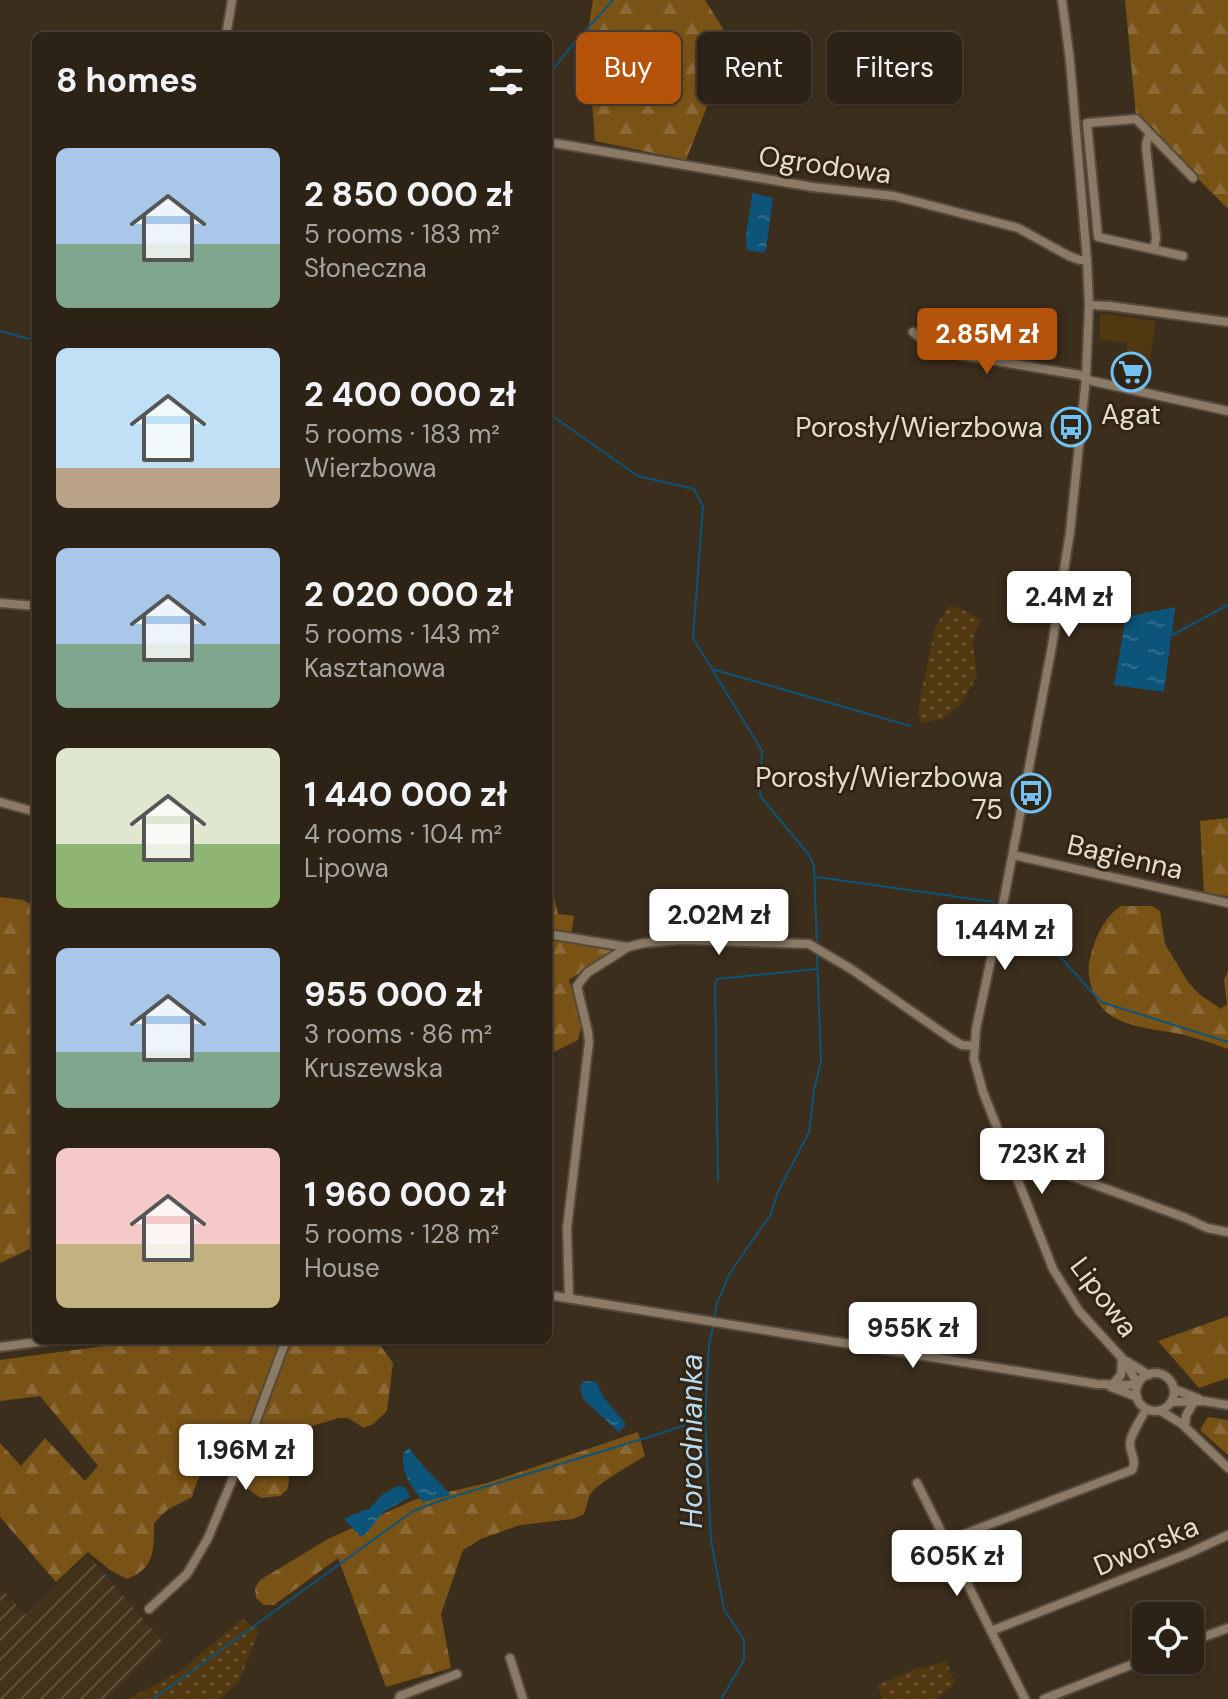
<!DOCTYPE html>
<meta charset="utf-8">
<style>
:root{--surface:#2c2216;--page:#382f23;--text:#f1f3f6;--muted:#a6a4a1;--line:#483f35;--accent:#b45309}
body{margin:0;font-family:"DM Sans",sans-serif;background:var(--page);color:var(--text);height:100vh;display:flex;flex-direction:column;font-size:30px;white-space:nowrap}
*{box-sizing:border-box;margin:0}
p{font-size:26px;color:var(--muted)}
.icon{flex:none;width:44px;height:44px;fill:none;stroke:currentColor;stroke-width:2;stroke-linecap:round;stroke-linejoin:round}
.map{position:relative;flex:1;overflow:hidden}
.details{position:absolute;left:32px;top:32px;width:520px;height:1312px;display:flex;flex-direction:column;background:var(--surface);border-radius:12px;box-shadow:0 2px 6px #0004,0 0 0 2px var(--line)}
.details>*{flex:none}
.banner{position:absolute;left:576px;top:32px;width:532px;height:72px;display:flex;gap:16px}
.fabs{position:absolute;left:1132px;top:1602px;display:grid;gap:16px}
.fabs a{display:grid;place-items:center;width:72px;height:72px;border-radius:12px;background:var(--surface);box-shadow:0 2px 6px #0004,0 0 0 2px var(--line);font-size:40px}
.price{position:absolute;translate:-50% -68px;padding:0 18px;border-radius:8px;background:#fff;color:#222;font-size:26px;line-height:52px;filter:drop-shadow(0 2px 4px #0008)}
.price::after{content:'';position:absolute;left:50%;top:48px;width:24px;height:18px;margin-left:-12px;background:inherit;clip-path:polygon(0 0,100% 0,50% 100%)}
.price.selected{background:var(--accent);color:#fff}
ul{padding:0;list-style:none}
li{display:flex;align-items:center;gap:24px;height:200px;padding:0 24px}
li span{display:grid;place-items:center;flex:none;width:224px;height:160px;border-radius:12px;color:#555}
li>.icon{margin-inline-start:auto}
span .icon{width:96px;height:96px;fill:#fffc;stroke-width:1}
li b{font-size:34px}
h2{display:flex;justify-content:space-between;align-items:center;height:96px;padding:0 24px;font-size:34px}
.pill{padding:0 28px;border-radius:12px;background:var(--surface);box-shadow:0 2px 6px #0004,0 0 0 2px var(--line);font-size:28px;line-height:72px}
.pill.selected{background:var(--accent);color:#fff}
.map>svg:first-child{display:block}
.industrial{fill:url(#industrial-furrows)}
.grass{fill:url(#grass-dots)}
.forest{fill:url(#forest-firs)}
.green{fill:#523811}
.water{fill:url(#water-ripples)}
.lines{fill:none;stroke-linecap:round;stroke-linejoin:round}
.stream{stroke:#0d547a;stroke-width:2}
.minor-casing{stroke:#55493a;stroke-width:12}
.minor{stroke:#8a7a66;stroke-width:8}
.labels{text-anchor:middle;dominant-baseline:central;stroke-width:6;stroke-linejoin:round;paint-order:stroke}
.street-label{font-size:28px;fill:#e5dcd1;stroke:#312413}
.poi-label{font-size:28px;fill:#e5dcd1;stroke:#312413;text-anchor:end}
.water-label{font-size:30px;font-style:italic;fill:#b8daf1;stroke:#312413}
</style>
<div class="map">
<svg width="1228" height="1699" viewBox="0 0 1228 1699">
<defs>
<pattern id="industrial-furrows" width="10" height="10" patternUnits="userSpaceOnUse" patternTransform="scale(2)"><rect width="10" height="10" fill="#44331b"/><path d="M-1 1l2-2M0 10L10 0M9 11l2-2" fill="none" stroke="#5f503b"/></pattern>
<pattern id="grass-dots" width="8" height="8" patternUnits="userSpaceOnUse" patternTransform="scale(2)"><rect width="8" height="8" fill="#523811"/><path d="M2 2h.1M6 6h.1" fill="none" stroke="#6b5433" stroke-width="1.8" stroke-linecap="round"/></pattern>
<pattern id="forest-firs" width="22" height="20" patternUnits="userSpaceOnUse" patternTransform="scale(2)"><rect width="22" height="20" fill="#795216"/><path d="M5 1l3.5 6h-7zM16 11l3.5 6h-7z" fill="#8c6a37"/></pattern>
<pattern id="water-ripples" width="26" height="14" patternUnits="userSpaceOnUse" patternTransform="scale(2)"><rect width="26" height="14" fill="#0d547a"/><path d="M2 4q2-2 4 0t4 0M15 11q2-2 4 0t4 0" fill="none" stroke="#306c8c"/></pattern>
</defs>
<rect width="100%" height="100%" fill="#3b2e1d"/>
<path class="industrial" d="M88 1555 163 1642 106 1699H0V1587L26 1615Z"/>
<g class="grass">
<path d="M948 606 957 607 982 620 974 634 973 642 977 676 961 704 943 719 921 723 918 714 921 694 935 628Z"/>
<path d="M242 1619 259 1630 239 1682 220 1699H128L179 1672Z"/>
<path d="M946 1661 955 1684 936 1699H883L877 1685 913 1670Z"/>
</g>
<g class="forest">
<path d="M593 0H705L732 43 686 160 595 141 587 37Z"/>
<path d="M1125 0H1228V209L1136 116Z"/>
<path d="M1228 818V896L1204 893 1200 821Z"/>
<path d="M548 878 552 887 558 914 574 916 570 941 616 950 569 980 582 1024 578 1040 548 1055Z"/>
<path d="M0 897 23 900 36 907V1246L0 1263Z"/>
<path d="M1121 906H1152L1160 911 1165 944 1188 982 1199 994 1221 1009 1227 1004 1224 980 1228 971V1049C1212 1043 1197 1038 1180 1034 1147 1027 1103 1028 1092 989 1089 979 1087 969 1090 959 1094 940 1104 917 1121 906Z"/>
<path d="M1228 1316V1378L1199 1388 1158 1341Z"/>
<path d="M149 1340H376L393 1363 387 1411 373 1424 364 1428 348 1418H339L302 1429 287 1439 285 1452 289 1481 287 1490 280 1496 261 1498 246 1488 219 1462C201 1467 197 1481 192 1497L167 1510 154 1523C154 1549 155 1569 127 1579L110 1570 88 1552 56 1582 0 1517V1443L21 1466 45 1438 85 1481 98 1466 40 1396 0 1401V1360Z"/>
<path d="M1208 1417 1228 1420V1455L1200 1430Z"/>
<path d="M638 1432 645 1456C634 1463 594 1485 590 1495 587 1501 587 1508 584 1514L573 1519 520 1525 481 1539 463 1550 441 1614 451 1668 386 1687 338 1558 274 1605H264L256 1598 255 1588 260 1580 328 1539 414 1500 487 1483Z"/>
</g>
<path class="green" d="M1100 313 1156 321 1150 359 1127 357V343L1100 340Z"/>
<g class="water">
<path d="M752 193 773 198 766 249 764 253 747 250C744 231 751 213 752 193Z"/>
<path d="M1175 607 1164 692 1114 685 1126 617Z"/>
<path d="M583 1381 596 1382 604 1398 626 1424 619 1432 583 1399 580 1389Z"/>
<path d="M409 1448 422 1465 451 1495 423 1502C411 1484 400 1475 404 1452Z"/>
<path d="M397 1486 405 1487 410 1497 383 1512 365 1535 360 1536 344 1519 354 1514 369 1509 382 1495Z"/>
</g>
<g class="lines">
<g class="stream">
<path d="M548 77 568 50 613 0"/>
<path d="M0 331 36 341"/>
<path d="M548 413 638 476 694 489 703 507 693 638 762 751 760 796 809 855 814 866 817 946"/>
<path d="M1172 635 1228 605"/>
<path d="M712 669 910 726"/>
<path d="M817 877 994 902"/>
<path d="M1013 905 1101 1002 1228 1042"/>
<path d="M718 1181 715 983 717 979 817 969"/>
<path d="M714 1320 717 1303 730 1273 771 1214 777 1194 809 1132 814 1090 821 1061 817 953"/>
<path d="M713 1327 709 1345 705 1418 711 1541 724 1609 744 1640V1660L721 1699"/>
<path d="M153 1699 413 1511 442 1500 662 1433 704 1419"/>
</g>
<g class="minor-casing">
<g id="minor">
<path d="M1062 0 1070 61 1087 260 1089 305 1086 378 1070 532 1052 646 1005 894 976 1029 974 1059 983 1092 1053 1269 1079 1311 1122 1358 1138 1384"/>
<path d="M226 36 232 0"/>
<path d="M1150 134 1147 140 1146 147 1156 238 1154 249"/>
<path d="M548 142 813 187 894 196 1018 228 1069 256 1080 260H1087"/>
<path d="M1183 256 1098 237 1087 123 1136 119 1193 178"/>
<path d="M1089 305 1110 306 1228 322"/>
<path d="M913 332 926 343 942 352 1080 375 1092 381 1228 411"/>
<path d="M0 603 36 606"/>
<path d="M0 802 36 812"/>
<path d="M1013 855 1228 903"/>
<path d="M548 934 627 947"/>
<path d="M1011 1163 1027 1160 1186 1218 1207 1228 1228 1232"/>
<path d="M548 1295 1097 1384 1127 1385 1138 1384"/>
<path d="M569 1298 567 1228 589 1042 588 1032 577 986 587 973 628 947 644 943 681 940 809 944 851 969 953 1040 962 1045 974 1046"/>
<path d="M0 1347 53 1340"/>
<path d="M1126 1361 1149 1375"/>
<circle cx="1155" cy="1392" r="19"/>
<path d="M1112 1385 1121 1375 1122 1359"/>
<path d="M1111 1387 1137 1397"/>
<path d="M1174 1389 1199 1399"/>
<path d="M1171 1402 1204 1401 1228 1405"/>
<path d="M1161 1411 1182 1424 1228 1468"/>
<path d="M1185 1426 1186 1416 1194 1401"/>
<path d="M917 1483 1025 1699"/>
<path d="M946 1541 1132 1470C1137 1460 1131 1456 1130 1445 1129 1436 1142 1418 1146 1409"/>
<path d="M149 1609 187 1574 208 1538 250 1437 286 1340"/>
<path d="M991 1631 1187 1554 1228 1535"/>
<path d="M1190 1642 1228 1628"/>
<path d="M510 1658 523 1699"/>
<path d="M399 1699 400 1696 457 1674"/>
<path d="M1044 1699 1146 1659"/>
</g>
</g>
<use href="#minor" class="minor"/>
</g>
<defs>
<g id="supermarket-ring" transform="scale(2)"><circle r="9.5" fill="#312413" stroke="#72c1f5" stroke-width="1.5"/><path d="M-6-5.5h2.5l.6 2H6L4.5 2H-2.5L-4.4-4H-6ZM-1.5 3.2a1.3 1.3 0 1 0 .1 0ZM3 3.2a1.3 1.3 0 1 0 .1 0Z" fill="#72c1f5"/></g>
<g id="bus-ring" transform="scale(2)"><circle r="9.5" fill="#312413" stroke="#72c1f5" stroke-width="1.5"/><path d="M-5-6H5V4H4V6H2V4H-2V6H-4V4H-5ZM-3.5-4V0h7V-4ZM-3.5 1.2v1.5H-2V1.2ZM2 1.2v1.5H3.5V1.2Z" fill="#72c1f5"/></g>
</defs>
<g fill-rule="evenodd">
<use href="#supermarket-ring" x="1131" y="372"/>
<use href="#bus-ring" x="1071" y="427"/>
<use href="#bus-ring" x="1031" y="793"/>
</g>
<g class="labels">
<g class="street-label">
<text transform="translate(825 165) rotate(8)">Ogrodowa</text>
<text transform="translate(1125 857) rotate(13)">Bagienna</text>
<text transform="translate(1104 1297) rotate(53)">Lipowa</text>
<text transform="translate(1146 1546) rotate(-23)">Dworska</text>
</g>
<g class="poi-label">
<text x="1131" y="414" text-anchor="middle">Agat</text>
<text x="1043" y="427">Porosły/Wierzbowa</text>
<text x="1003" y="777">Porosły/Wierzbowa<tspan x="1003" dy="32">75</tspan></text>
</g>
<g class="water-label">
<text transform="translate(691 1441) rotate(-90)">Horodnianka</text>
</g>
</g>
</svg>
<div class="fabs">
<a><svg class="icon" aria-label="locate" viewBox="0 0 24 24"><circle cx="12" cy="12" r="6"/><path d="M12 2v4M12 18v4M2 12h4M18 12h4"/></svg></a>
</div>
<b class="price selected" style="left:987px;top:376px">2.85M zł</b>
<b class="price" style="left:1069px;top:639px">2.4M zł</b>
<b class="price" style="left:719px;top:957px">2.02M zł</b>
<b class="price" style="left:1005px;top:972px">1.44M zł</b>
<b class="price" style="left:1042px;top:1196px">723K zł</b>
<b class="price" style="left:913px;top:1370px">955K zł</b>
<b class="price" style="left:246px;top:1492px">1.96M zł</b>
<b class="price" style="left:957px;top:1598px">605K zł</b>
<div class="banner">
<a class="pill selected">Buy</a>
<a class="pill">Rent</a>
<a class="pill">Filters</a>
</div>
<section class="details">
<h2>8 homes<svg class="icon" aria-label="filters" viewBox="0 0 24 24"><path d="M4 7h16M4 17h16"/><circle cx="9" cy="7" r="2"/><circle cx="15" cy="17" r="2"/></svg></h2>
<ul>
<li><span style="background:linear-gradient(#a9c7e8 60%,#7fa58c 0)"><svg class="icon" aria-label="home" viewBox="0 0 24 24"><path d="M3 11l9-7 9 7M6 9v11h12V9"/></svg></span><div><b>2 850 000 zł</b><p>5 rooms · 183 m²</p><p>Słoneczna</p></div></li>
<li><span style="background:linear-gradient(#bfe0f5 75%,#b9a48a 0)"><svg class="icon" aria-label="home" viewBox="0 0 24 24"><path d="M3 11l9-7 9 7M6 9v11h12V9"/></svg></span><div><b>2 400 000 zł</b><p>5 rooms · 183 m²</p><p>Wierzbowa</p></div></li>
<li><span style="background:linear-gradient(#a9c7e8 60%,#7fa58c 0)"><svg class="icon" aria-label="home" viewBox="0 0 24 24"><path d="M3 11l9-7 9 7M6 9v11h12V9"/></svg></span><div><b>2 020 000 zł</b><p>5 rooms · 143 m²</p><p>Kasztanowa</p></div></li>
<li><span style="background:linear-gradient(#dfe7d0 60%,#8fb573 0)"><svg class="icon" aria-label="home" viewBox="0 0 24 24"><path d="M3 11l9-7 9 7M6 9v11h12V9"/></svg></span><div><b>1 440 000 zł</b><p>4 rooms · 104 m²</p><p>Lipowa</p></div></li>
<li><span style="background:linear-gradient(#a9c7e8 65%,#7fa58c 0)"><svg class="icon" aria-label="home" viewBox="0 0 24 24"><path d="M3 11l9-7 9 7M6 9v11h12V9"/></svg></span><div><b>955 000 zł</b><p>3 rooms · 86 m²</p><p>Kruszewska</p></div></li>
<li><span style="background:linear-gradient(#f6c9c9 60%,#c2b280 0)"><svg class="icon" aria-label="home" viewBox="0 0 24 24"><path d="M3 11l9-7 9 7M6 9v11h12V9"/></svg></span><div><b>1 960 000 zł</b><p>5 rooms · 128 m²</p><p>House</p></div></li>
</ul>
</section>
</div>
